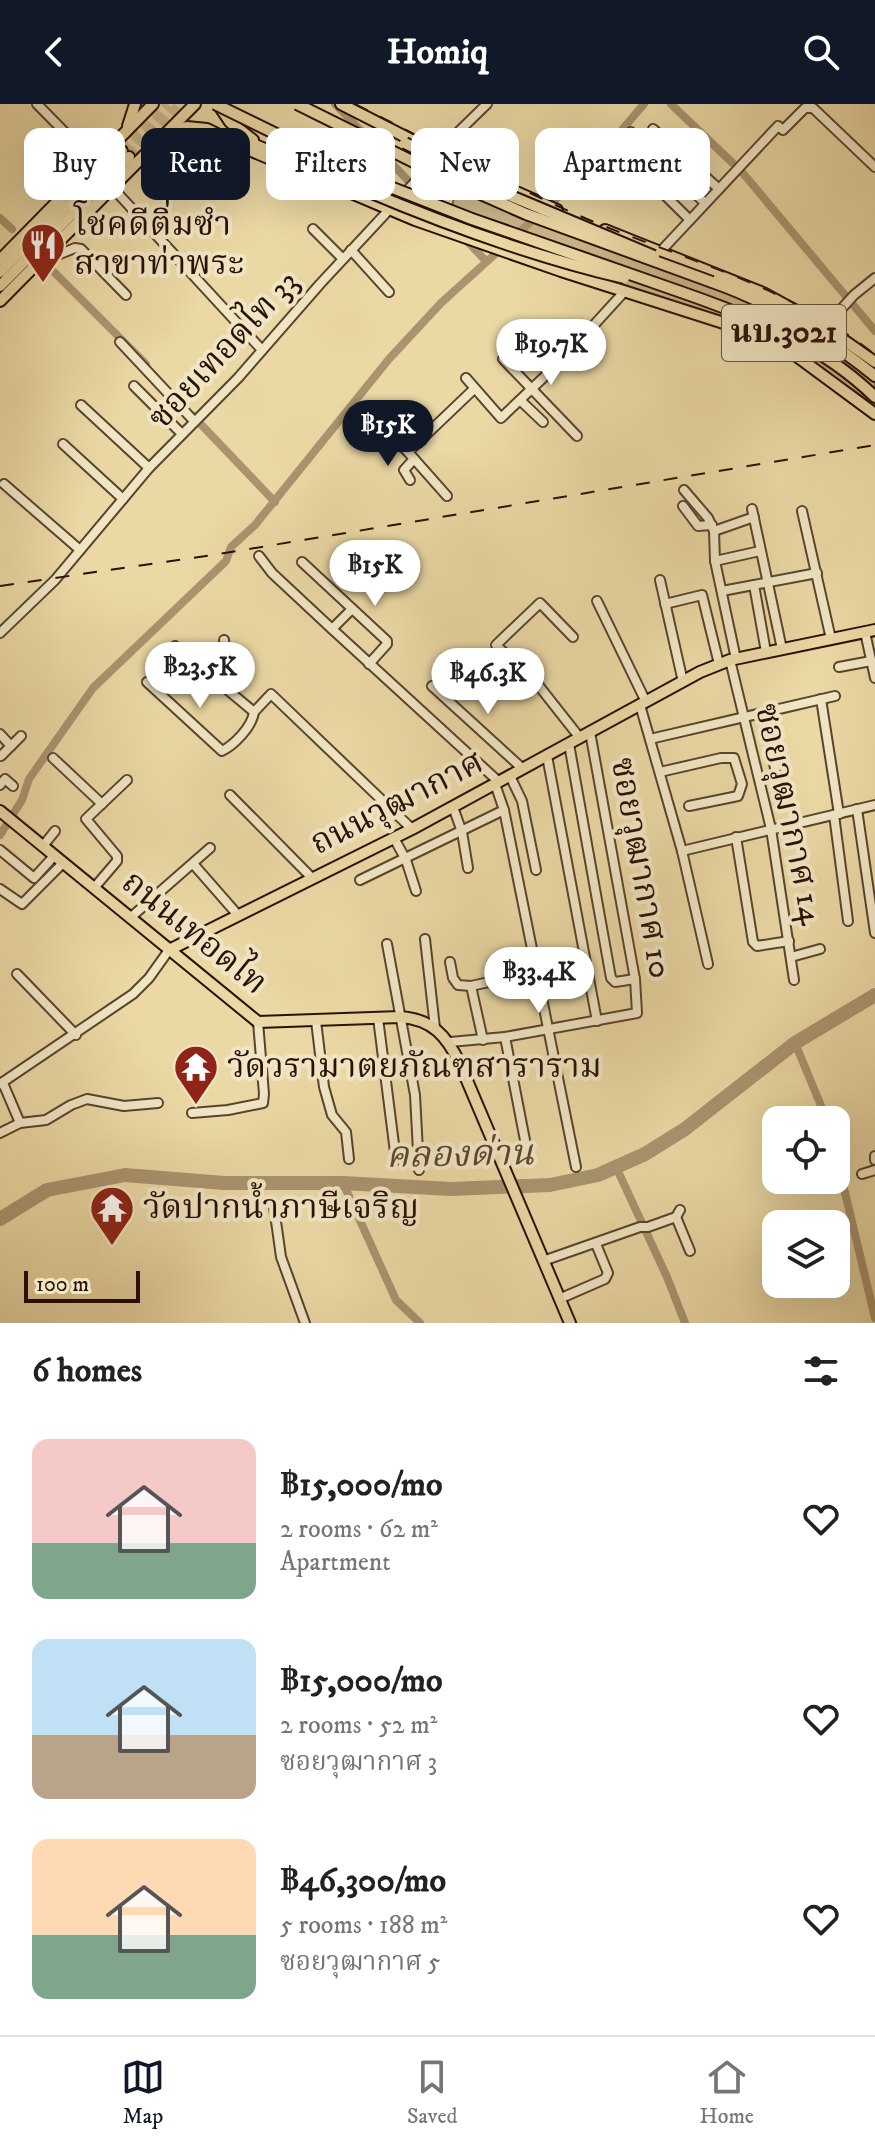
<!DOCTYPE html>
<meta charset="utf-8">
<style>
:root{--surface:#fff;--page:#f2f2f2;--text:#222;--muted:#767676;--line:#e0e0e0;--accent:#111827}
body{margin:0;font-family:"IM FELL DW Pica","Noto Serif Thai",serif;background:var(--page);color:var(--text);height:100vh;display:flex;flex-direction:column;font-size:30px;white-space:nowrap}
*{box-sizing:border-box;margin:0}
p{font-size:26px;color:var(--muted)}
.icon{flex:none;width:44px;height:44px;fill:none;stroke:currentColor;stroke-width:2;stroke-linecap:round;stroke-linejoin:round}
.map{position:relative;height:1219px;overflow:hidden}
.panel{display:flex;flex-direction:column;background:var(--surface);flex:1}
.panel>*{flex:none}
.hud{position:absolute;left:24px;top:24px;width:828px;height:72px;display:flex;gap:16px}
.tools{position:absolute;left:762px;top:1002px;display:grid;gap:16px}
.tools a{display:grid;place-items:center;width:88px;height:88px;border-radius:16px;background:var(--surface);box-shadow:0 8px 32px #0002;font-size:40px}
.scale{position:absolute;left:24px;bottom:20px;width:116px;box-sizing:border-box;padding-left:8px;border:4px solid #2a1106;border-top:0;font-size:22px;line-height:28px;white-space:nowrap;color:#2a1106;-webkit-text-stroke:6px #f1e6c4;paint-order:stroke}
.price{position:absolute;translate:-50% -68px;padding:0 18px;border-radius:28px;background:#fff;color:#222;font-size:26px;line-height:52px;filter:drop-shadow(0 2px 4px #0008)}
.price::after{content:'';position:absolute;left:50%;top:48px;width:24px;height:18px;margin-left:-12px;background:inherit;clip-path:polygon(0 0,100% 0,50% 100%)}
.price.active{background:var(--accent);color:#fff}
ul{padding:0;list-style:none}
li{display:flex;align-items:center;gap:24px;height:200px;padding:0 32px}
li span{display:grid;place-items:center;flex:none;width:224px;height:160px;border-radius:16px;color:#555}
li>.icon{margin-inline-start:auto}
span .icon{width:96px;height:96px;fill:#fffc;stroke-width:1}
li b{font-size:34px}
h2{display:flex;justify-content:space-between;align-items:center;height:96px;padding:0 32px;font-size:34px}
.pill{padding:0 28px;border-radius:16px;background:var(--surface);box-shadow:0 8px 32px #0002;font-size:28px;line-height:72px}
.pill.active{background:var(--accent);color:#fff}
header{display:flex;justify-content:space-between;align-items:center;height:104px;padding:0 32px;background:var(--accent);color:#fff;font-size:36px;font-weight:700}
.menu{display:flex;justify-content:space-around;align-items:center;height:112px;border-top:2px solid var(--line);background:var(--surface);font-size:22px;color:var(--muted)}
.menu a{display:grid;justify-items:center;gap:4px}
.menu .active{color:var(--accent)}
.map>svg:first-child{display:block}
.green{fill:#c9b68a;stroke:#7a6448;stroke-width:2}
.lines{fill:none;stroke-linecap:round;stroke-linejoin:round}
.canal{stroke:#a9946f;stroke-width:8}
.river{stroke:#a9946f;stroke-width:14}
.major-tunnel{stroke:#cdba8d;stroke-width:10;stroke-dasharray:10 5;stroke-linecap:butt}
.minor-casing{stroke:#5a432e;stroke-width:12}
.major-casing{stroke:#2a1106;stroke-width:14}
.minor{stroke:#f1e6c4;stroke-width:8}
.major{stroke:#ead8a5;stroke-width:10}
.rail{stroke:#2a1106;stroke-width:2;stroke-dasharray:14 14;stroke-linecap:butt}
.major-bridge-casing{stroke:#2a1106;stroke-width:14;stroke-linecap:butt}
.major-bridge{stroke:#ead8a5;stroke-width:10}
.labels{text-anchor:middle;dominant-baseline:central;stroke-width:8;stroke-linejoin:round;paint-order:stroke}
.shield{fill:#f1e6c4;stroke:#66513f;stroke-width:2}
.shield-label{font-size:32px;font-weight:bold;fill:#2a1106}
.poi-label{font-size:34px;fill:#2a1106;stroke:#f1e6c4;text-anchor:start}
.street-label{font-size:34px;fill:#2a1106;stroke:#f1e6c4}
.water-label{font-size:36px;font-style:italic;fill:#5d4530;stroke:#f1e6c4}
</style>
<header><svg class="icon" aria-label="back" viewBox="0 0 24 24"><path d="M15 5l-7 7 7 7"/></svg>Homiq<svg class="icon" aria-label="search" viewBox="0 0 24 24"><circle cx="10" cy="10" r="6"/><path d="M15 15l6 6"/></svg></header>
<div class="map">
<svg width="875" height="1219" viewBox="0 0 875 1219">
<rect width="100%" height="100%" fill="#ead8a5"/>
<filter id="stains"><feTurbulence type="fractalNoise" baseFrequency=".0025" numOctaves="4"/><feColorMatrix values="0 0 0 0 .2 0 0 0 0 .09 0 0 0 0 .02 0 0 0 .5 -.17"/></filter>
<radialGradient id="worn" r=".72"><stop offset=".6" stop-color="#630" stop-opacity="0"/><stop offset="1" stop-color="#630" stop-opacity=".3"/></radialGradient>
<path class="green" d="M456 87 506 96 511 89C633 139 770 182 875 264V301L783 238 446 124Z"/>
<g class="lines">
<g class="canal">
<path d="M335 0 365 31"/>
<path d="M671 0 742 68 875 227"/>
<path d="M374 41 448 118"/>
<path d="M0 114 12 125"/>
<path d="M463 133 486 157"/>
<path d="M46 160 146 260"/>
<path d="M193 312 275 398"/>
<path d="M0 731 22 696 29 675 93 584 226 457 231 443 255 421 389 255 441 199 587 67 644 0"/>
<path d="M795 939 827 1016"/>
<path d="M836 1051 875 1214"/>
<path d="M616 1063 667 1173 685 1219"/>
<path d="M343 1079 396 1196 420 1219"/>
</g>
<path class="river" d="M0 1115 47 1086 125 1071 224 1079H343L451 1085 550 1081 598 1071 645 1050 685 1025 795 939 875 891"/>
<g class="major-tunnel">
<path d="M122 47 168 0"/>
<path d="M129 53 181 0"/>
</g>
<g class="minor-casing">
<g id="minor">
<path d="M37 0 95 59"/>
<path d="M653 25 719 85"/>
<path d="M631 28 705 99"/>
<path d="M623 50 690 116"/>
<path d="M111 82 262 246"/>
<path d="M313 125 343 155"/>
<path d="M50 146 60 150 75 144 81 145 126 191"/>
<path d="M351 146 389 188"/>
<path d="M661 147 778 22 783 26 805 4H813L875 63"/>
<path d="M825 223 854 191 875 174"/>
<path d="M120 238 194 317"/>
<path d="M503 255 577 332"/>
<path d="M466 274 501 314 562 256 624 188"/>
<path d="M134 282 182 330"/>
<path d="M521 297 543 318"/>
<path d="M81 301 149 364"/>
<path d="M366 307 408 348"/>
<path d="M63 340 123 395"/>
<path d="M410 376 404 366 414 355"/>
<path d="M4 380 80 446"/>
<path d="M684 386 708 414 714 427 715 457 736 555"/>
<path d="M447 392 408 348 474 285"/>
<path d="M683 402 698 422 712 421"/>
<path d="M752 405 782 545"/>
<path d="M802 407 831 535"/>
<path d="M714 427 754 413"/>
<path d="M259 452 272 469 332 525 499 678"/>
<path d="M715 457 760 447"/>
<path d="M302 458 387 537V540L369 560"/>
<path d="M660 476 683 578"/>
<path d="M754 481 766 548"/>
<path d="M722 487 817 469"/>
<path d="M597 497 646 598"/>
<path d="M665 500 702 491 719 560"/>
<path d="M332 525 352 505"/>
<path d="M865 528 875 574"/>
<path d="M0 529 55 476 149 364 238 274 320 180 440 51 449 37 487 0"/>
<path d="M573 533 540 499 496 541 539 582 580 634"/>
<path d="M175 542 254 608 271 590 412 725"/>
<path d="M730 556 771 725 794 876"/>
<path d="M839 563 871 557"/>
<path d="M211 572 226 555 224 536"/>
<path d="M147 578 222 647C234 641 252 623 254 608"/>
<path d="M432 582 523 665"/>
<path d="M821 595 839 710"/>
<path d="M640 601 682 747 708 860"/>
<path d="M763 609 783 701"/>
<path d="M0 630 11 642 1 652"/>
<path d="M650 635 835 592"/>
<path d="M569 640 611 874 615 878 635 875"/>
<path d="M11 642 21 632"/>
<path d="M547 652 597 917"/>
<path d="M53 654 102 700"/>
<path d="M660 668 721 654H734L742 680 738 692 689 702"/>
<path d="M510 672 522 697 536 766"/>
<path d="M495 680 504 706 576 1063"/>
<path d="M0 681 5 675 13 682"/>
<path d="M230 691 312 774"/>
<path d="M453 703 462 728 468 764"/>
<path d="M857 705 875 829"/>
<path d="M834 711 848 817"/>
<path d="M736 733 753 838 757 842 789 837"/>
<path d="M394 734 406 756 416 787"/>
<path d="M43 742 55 727"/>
<path d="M0 746 34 774 54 752"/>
<path d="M682 747 875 701"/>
<path d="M195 762 237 810"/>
<path d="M360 776 504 706"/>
<path d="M94 784 117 757V752L86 715 127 676"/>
<path d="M0 785 22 800 63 759"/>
<path d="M130 814 210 744"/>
<path d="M425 835 435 924"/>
<path d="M387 840 415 991 419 1066"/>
<path d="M791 853 820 845"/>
<path d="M450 858 453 874 458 881 471 882 489 878"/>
<path d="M17 870 76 931"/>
<path d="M471 882 483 936"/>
<path d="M378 914 396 1056"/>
<path d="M316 917 324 983 332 1011 346 1028 349 1055"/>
<path d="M505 933 529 1057"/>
<path d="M450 938 505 933 637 909 635 875 590 628"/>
<path d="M3 979 20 1019"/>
<path d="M0 980 133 890 149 874 169 846"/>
<path d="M192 1009 228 1006 263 999 264 990 258 918"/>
<path d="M0 1029 20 1019 46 1016 71 1001 87 995 124 1002 158 999"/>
<path d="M875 1052V1056"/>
<path d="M862 1070 875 1066"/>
<path d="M274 1103 281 1153 305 1219"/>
<path d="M676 1113 690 1147"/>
<path d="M543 1157 640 1123H648L676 1113 680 1106"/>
<path d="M559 1195 605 1175 608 1169 596 1140"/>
</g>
</g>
<g class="major-casing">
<g id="major">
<path d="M218 0 230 18 253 36"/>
<path d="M341 0 496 79 557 106"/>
<path d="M128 22 135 0"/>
<path d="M163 31 187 23 207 25 254 48 415 116 561 167 755 229 783 242 875 310"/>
<path d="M243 36 362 85"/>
<path d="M605 126 763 189 825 223 875 258"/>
<path d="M0 156 153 0"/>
<path d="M0 168 122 47"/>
<path d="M712 178C772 199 825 232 875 272"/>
<path d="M0 182 129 53"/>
<path d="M681 188C750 212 821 240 875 293"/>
<path d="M0 197 195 0"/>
<path d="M0 707 258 918 400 913C432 915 447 932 460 960L570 1219"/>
<path d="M169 846 412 725 700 568 730 556 875 526"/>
</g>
</g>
<use href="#minor" class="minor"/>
<use href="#major" class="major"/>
<g class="rail">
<path d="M355 0C427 36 499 76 573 109 675 154 787 179 875 251"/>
<path d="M0 482 219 450 875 341"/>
</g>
<g class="major-bridge-casing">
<g id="major-bridge">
<path d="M215 0 362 72 472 115 681 188"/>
<path d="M297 0 458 80 526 110 712 178"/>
<path d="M405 39 511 92 654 152"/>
<path d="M362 85C447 121 534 153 624 174"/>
</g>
</g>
<use href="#major-bridge" class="major-bridge"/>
</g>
<defs>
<g id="restaurant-pin" transform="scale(2.3)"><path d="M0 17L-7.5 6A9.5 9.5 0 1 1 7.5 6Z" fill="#8f2418" stroke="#f1e6c4"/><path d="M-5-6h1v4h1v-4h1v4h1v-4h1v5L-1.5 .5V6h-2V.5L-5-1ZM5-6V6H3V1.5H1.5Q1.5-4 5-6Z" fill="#fff"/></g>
<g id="temple-pin" transform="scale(2.3)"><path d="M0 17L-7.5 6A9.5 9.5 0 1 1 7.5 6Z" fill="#8f2418" stroke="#f1e6c4"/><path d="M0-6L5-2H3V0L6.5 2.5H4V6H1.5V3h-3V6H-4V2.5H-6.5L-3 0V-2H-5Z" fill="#fff"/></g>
</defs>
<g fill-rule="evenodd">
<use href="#restaurant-pin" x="43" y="141"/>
<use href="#temple-pin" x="196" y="963"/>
<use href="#temple-pin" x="112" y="1104"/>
</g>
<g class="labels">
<rect class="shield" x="722" y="201" width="124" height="56" rx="6"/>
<g class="shield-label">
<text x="784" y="229">นบ.3021</text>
</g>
<g class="poi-label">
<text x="74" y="121">โชคดีติ่มซำ<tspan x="74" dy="39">สาขาท่าพระ</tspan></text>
<text x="227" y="963">วัดวรามาตยภัณฑสาราราม</text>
<text x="143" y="1104">วัดปากน้ำภาษีเจริญ</text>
</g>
<g class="street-label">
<text transform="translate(224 246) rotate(-47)">ซอยเทอดไท 33</text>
<text transform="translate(397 699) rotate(-27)">ถนนวุฒากาศ</text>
<text transform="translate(789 710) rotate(78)">ซอยวุฒากาศ 14</text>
<text transform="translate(641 764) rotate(80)">ซอยวุฒากาศ 10</text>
<text transform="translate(194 829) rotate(39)">ถนนเทอดไท</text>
</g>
<g class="water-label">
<text transform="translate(460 1051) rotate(-1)">คลองด่าน</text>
</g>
</g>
<rect width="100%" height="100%" filter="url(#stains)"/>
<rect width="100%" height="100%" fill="url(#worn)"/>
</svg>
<div class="tools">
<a><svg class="icon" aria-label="locate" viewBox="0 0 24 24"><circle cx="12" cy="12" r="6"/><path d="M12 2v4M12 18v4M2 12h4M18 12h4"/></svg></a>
<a><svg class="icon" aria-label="layers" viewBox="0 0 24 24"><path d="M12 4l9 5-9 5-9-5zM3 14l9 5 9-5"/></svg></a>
</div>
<div class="scale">100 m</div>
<b class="price" style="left:551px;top:283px">฿19.7K</b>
<b class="price active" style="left:388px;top:364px">฿15K</b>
<b class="price" style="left:375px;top:504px">฿15K</b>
<b class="price" style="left:200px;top:606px">฿23.5K</b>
<b class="price" style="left:488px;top:612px">฿46.3K</b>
<b class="price" style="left:539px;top:911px">฿33.4K</b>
<div class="hud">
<a class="pill">Buy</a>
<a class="pill active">Rent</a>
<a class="pill">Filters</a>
<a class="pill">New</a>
<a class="pill">Apartment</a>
</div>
</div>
<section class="panel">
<h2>6 homes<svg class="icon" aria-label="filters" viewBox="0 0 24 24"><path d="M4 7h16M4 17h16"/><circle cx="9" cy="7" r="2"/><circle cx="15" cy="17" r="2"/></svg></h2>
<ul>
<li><span style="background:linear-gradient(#f6c9c9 65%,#7fa58c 0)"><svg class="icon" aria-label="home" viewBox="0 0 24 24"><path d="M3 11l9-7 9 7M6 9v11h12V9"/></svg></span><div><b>฿15,000/mo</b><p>2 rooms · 62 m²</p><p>Apartment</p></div><svg class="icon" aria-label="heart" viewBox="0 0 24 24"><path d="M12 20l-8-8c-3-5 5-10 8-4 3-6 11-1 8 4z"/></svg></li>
<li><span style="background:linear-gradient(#bfe0f5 60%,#b9a48a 0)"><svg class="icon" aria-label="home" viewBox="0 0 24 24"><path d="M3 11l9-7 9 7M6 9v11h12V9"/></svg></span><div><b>฿15,000/mo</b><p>2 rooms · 52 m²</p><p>ซอยวุฒากาศ 3</p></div><svg class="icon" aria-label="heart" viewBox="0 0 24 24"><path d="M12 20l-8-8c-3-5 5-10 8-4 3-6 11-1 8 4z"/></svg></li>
<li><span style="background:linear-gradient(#ffd9b3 60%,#7fa58c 0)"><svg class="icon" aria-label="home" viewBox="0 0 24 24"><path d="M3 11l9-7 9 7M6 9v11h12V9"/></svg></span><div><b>฿46,300/mo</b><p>5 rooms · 188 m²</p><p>ซอยวุฒากาศ 5</p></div><svg class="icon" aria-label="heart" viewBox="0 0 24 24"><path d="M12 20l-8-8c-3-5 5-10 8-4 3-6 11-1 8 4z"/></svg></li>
</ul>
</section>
<nav class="menu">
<a class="active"><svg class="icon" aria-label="map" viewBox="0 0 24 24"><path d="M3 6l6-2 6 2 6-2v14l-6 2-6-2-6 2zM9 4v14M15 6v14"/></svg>Map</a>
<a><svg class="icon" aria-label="saved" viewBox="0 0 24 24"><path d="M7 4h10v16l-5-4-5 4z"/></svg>Saved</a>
<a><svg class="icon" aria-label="home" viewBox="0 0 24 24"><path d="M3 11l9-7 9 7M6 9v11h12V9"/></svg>Home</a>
</nav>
